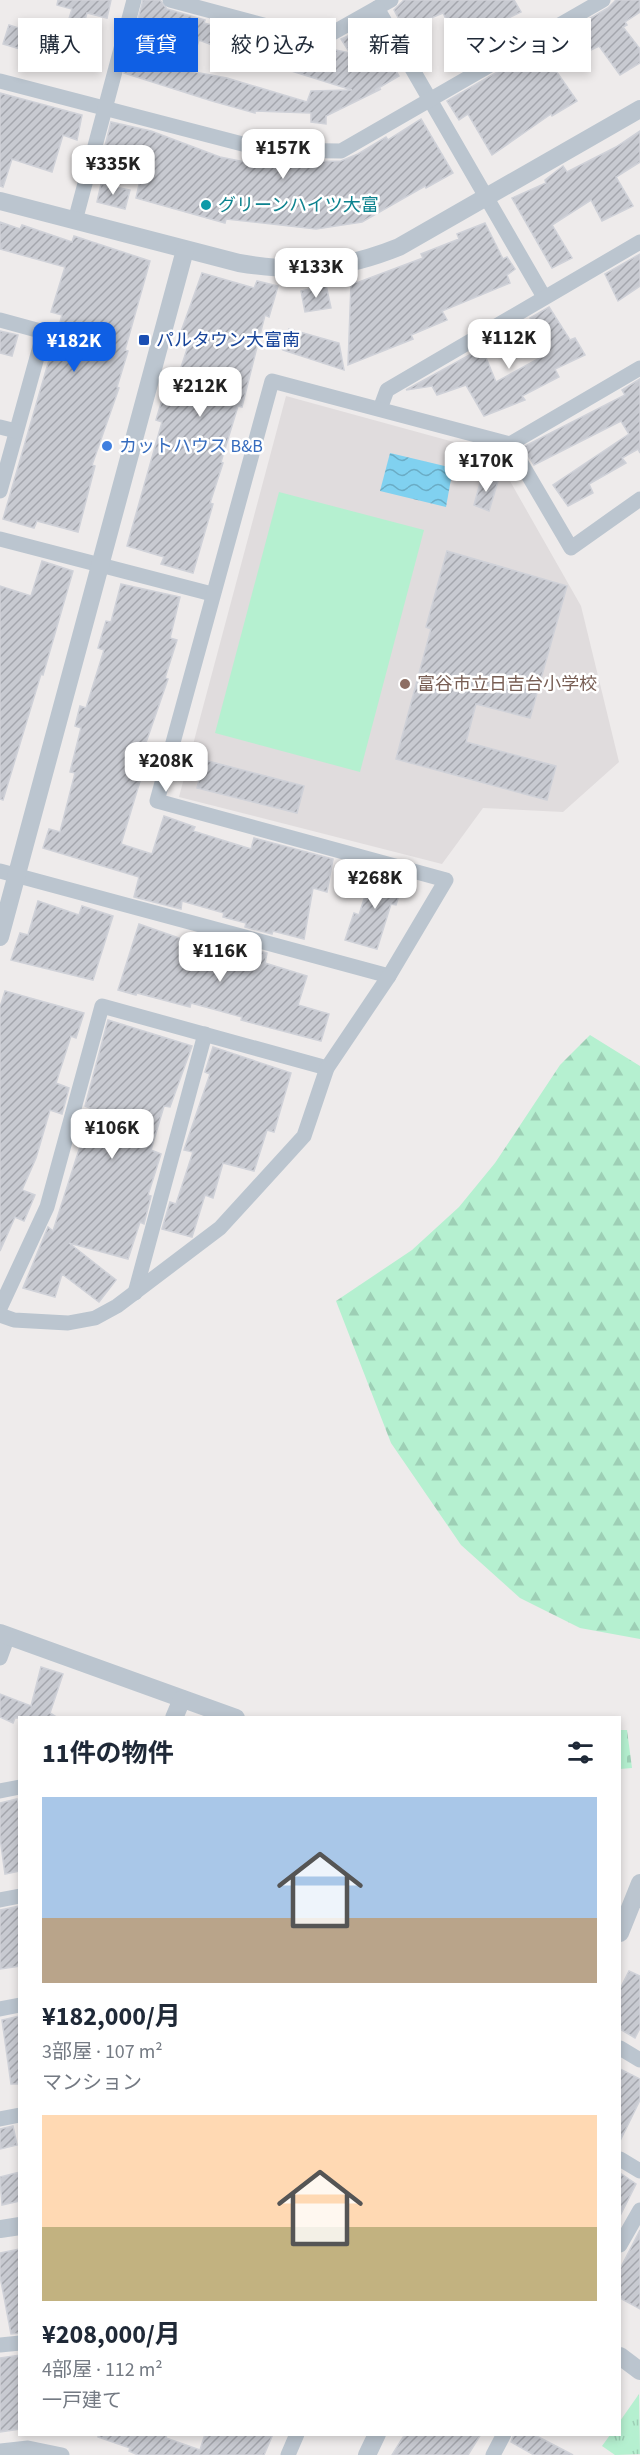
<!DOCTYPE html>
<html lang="ja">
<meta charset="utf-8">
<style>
:root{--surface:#fff;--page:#f2f2f3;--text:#1f2937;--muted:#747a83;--accent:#0f5fe4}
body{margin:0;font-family:"Source Sans 3","Noto Sans JP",sans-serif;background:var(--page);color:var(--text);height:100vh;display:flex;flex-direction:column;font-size:22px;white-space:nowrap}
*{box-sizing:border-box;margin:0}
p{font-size:20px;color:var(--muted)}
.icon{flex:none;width:33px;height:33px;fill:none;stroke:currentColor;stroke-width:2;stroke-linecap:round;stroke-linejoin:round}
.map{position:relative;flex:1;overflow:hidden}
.panel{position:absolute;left:18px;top:1716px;width:603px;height:720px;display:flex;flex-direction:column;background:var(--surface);border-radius:0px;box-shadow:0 3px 9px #0003}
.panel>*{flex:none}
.top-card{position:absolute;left:18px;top:18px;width:604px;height:54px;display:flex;gap:12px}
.price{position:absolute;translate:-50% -51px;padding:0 14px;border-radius:12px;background:#fff;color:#222;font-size:20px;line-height:39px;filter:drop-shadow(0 2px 3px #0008)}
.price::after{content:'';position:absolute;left:50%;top:36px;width:18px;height:14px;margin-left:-9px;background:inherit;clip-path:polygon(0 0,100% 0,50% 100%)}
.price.on{background:var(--accent);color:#fff}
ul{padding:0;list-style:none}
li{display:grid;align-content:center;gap:12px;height:318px;padding:0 24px}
li span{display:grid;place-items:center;height:186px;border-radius:0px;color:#555}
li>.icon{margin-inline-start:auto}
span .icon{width:108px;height:108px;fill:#fffc;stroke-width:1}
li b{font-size:26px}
h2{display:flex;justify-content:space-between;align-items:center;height:72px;padding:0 24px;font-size:26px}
.pill{padding:0 21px;border-radius:0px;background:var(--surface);box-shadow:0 3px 9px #0003;font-size:21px;line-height:54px}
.pill.on{background:var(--accent);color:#fff}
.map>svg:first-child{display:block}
.education{fill:#e0dcdd}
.forest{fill:url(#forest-firs)}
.cemetery{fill:url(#cemetery-stones)}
.park{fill:url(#park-tufts)}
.pitch{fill:#b5f0d0}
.water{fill:url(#water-waves)}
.building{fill:url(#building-hatch);stroke:#cfd1d8;stroke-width:1.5;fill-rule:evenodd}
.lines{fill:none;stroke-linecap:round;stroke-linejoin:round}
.minor{stroke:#bbc5cf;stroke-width:15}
.tertiary{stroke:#bbc5cf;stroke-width:18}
.culture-dot{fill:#0f9aa8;stroke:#fff;stroke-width:2}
.transit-dot{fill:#1a4fb4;stroke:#fff;stroke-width:2}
.shop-dot{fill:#3f7fe0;stroke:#fff;stroke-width:2}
.education-dot{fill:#8d6e63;stroke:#fff;stroke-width:2}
.labels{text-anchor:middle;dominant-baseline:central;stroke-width:5;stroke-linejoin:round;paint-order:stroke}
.culture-label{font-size:18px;fill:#0d838f;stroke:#fff;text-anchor:start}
.transit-label{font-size:18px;fill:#164399;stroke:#fff;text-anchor:start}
.shop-label{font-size:18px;fill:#366cbe;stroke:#fff;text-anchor:start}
.education-label{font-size:18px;fill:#785e54;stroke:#fff;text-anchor:start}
</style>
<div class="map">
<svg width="640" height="2455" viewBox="0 0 640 2455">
<defs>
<pattern id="forest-firs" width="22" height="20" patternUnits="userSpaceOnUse" patternTransform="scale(1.5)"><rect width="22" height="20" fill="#b5f0d0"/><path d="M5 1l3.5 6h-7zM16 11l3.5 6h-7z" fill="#9dcfb5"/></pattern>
<pattern id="cemetery-stones" width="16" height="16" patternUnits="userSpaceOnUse" patternTransform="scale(1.5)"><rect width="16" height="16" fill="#b5f0d0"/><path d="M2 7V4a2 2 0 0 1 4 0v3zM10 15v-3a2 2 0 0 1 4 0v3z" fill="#9dcfb5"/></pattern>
<pattern id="park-tufts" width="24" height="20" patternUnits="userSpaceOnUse" patternTransform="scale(1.5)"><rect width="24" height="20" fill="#b5f0d0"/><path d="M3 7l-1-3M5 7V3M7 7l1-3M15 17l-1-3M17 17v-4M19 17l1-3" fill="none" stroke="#9dcfb5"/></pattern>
<pattern id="water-waves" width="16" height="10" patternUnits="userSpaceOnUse" patternTransform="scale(1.5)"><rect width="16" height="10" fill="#80d1f0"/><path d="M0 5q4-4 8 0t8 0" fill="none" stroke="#6aacc5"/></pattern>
<pattern id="building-hatch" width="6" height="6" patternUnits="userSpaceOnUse" patternTransform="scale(1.5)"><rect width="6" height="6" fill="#c8cad1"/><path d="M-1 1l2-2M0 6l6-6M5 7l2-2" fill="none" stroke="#a4a6ad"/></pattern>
</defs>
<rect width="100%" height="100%" fill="#eeebeb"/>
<path class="education" d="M286 396 494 453 581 606 619 762 563 812 483 808 442 864 179 797Z"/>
<path class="forest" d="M590 1035 640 1066V1639L580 1628 520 1598 461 1545 391 1443 336 1301 412 1250 459 1207 495 1163 560 1065Z"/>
<path class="cemetery" d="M620 1730H627L632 1768 620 1769Z"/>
<path class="park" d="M639 2394 640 2454 615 2455 602 2446 610 2435 620 2434V2421Z"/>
<path class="pitch" d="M279 492 424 530 360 772 215 733Z"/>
<path class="water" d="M390 453 453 468 446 507 380 491Z"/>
<g class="building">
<path d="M58 0H111L107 18 87 13 79 42 94 45 88 69 3 44 9 25 59 41 63 38 72 9 57 5Z"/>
<path d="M143 0H160L167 9 205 20 204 23 315 53 316 49 326 48 350 53 341 39 370 26 399 76 375 90 381 89 326 116V124L311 122V113L255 111V113L212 101 124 73ZM199 40 231 52 352 90 311 91 307 102 227 78 189 71Z"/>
<path d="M404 0H514L521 12 485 29 488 33 459 45 443 13 404 29 394 10Z"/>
<path d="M616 0H640V12L625 22 627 25 623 27 640 49V63L620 75 599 46 554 68 577 101 552 116 551 114 492 155 468 114 459 120 447 101 608 8Z"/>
<path d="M0 93 82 115 77 140 63 135 52 172 12 159 3 187 0 186Z"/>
<path d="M421 119 453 173 426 188 425 186 362 222 316 229 226 219 225 223 136 198 145 158 105 146 111 122 151 131 220 157 255 164V158L295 162 341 161 358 154 386 137 388 140Z"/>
<path d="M640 131V162L616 177 633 206 602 221 591 200 552 225 572 258 552 268 512 198 546 183 545 180 563 166 567 172 616 147Z"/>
<path d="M101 184 130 190 125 209 97 202Z"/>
<path d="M0 222 20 229 22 225 72 242 74 236 150 261 125 350 128 351 117 387 119 388 92 465 95 466 78 532 37 521 34 528 3 519 62 315 51 312 65 267 0 249Z"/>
<path d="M485 223 503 259 507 257 515 269 507 275 510 283 442 311 447 320 411 335 413 339 348 365 351 283 359 282 423 258 421 254 459 239 457 234Z"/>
<path d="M640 254V286L618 301 605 274Z"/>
<path d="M202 273 254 288 257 281 278 286 269 317 265 315 242 407 238 406 221 462 223 463 210 503 213 504 193 573 161 564 164 557 127 546 162 422 156 420 164 393 172 395 189 343 178 340Z"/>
<path d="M326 285 331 308 305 312 301 291Z"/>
<path d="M549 307 570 340 575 338 585 355 555 369 559 377 522 396 525 400 484 416 466 385 437 395 432 386 406 390 482 348 496 382 549 353 530 318Z"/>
<path d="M289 329 339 343 344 370 283 350Z"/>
<path d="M0 331 18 335 12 356 0 353Z"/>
<path d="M640 379V453L638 449 622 458 626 463 589 484 593 493 568 506 553 485 629 434 621 421 534 465 523 447 625 395 622 390Z"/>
<path d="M482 476 498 481 489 511 474 505Z"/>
<path d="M447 551 567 586 530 718 476 704 466 742 556 766 547 800 396 759 431 629 426 627Z"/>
<path d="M42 561 73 571 43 675 41 674 3 800 0 799V586L31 596Z"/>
<path d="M121 584 180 597 170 638 177 640 165 678 168 679 141 757 147 758 121 844 152 854 164 816 195 827 193 831 251 849 254 838 333 859 327 892 313 888 304 939 273 931 272 934 245 927 246 923 223 917 224 913 182 901 181 909 134 897 139 877 43 848 49 829 60 832 75 773 70 772 81 728 75 726 80 706 86 708 104 650 98 648 106 621 111 622Z"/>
<path d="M204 760 304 786 297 813 197 788Z"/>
<path d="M373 870 404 879 396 905 391 904 377 949 345 940 354 913 359 915Z"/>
<path d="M38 901 79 915 82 906 113 916 93 980 11 960 20 933 28 935Z"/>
<path d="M139 924 236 958 240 946 267 953 265 963 307 976 298 1005 329 1014 321 1041 241 1020 242 1017 191 1003 190 1007 137 993 136 995 118 990Z"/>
<path d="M5 991 84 1013 76 1038 71 1036 56 1083 69 1088 62 1114 50 1110 36 1158 22 1190 35 1195 24 1221 15 1217 0 1251V1007Z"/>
<path d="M108 1020 192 1046 170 1107 164 1106 151 1150 161 1154 148 1195 151 1196 144 1224 140 1222 128 1259 69 1243 116 1280 99 1302 62 1274 55 1297 23 1288 48 1227 53 1231 92 1109 85 1106Z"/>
<path d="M213 1047 291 1073 274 1132 267 1130 254 1171 223 1163 213 1198 205 1195 192 1237 162 1229 170 1202 176 1204 193 1152 184 1150 210 1074 205 1072Z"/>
<path d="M41 1667 63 1674 50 1713 58 1718H15L13 1723 0 1717V1694L31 1706Z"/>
<path d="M17 1799 20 1808V1871L5 1874 0 1838V1803Z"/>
<path d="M20 1906V1966L0 1969V1910Z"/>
<path d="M629 1971 640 1976V2028L635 2038 620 2029V1989Z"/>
<path d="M20 2016V2084H11L2 2020Z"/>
<path d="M620 2069 640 2079V2100L620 2141Z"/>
<path d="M13 2126 17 2145 0 2149V2129Z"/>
<path d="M20 2172V2201L2 2205 0 2177Z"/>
<path d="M620 2173 636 2184 620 2216Z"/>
<path d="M640 2230V2309L620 2298V2269Z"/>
<path d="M20 2249V2333L11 2334 0 2276V2253Z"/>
<path d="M20 2355V2429L0 2432V2358Z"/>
<path d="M98 2434H167L166 2438 200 2450 205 2434H273L264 2455H138L129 2451 130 2448 98 2437Z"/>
<path d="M405 2434H481L468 2455H392Z"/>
<path d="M514 2434H533L573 2455H534L511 2442Z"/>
</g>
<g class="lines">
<g class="minor">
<path d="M170 0 320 40 391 0"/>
<path d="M377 8 544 297"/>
<path d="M0 81 266 150 341 151 603 0"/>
<path d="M75 221 134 0"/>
<path d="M0 320 44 332 0 491"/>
<path d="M380 409 387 390 640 242"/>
<path d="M0 427 16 431"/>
<path d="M510 444 571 548 640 499"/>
<path d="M0 539 212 594"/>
<path d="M0 871 389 976"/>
<path d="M135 1293 205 1034"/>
<path d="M0 1308 47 1207 102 1006 327 1068"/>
<path d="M0 1315 14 1320 68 1323 95 1318 117 1306 220 1228 304 1136 327 1068 389 976 446 880 157 801 272 381 510 444 640 368"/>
<path d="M0 1658 8 1636"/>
<path d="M0 1791 20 1787"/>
<path d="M0 1900 20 1896"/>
<path d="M0 2009 20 2005"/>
<path d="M620 2048 640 2060"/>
<path d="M0 2119 20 2115"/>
<path d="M620 2159 640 2171"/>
<path d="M620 2245 640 2210"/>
<path d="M0 2345 20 2343"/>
<path d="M0 2451 28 2448 62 2455"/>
<path d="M288 2455 297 2434"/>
<path d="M493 2455 504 2434"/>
</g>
<g class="tertiary">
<path d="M0 201 239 263C299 273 342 270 399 247L640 109"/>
<path d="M0 937 185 250"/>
<path d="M0 1633 236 1718"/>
<path d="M174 1718 182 1699"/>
<path d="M620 1933 640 1883"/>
<path d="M0 2229 20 2226"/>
<path d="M620 2356 640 2371"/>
<path d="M367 2455 377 2434"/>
</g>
</g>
<circle class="culture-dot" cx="206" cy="205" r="6"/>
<rect class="transit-dot" x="138" y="334" width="12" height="12" rx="3"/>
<circle class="shop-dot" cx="107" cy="446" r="6"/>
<circle class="education-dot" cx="405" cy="684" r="6"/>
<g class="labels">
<g class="culture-label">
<text x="218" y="205">グリーンハイツ大富</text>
</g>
<g class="transit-label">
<text x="156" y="340">パルタウン大富南</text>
</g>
<g class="shop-label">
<text x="119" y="446">カットハウス B&amp;B</text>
</g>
<g class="education-label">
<text x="417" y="684">富谷市立日吉台小学校</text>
</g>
</g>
</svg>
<b class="price" style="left:283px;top:180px">¥157K</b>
<b class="price" style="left:113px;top:196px">¥335K</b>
<b class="price" style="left:316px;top:299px">¥133K</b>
<b class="price" style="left:509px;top:370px">¥112K</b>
<b class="price on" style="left:74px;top:373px">¥182K</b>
<b class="price" style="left:200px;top:418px">¥212K</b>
<b class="price" style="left:486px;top:493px">¥170K</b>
<b class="price" style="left:166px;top:793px">¥208K</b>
<b class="price" style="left:375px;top:910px">¥268K</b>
<b class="price" style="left:220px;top:983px">¥116K</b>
<b class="price" style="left:112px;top:1160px">¥106K</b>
<div class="top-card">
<a class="pill">購入</a>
<a class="pill on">賃貸</a>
<a class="pill">絞り込み</a>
<a class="pill">新着</a>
<a class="pill">マンション</a>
</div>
<section class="panel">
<h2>11件の物件<svg class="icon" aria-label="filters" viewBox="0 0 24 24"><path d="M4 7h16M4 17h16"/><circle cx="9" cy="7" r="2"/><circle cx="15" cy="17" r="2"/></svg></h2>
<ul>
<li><span style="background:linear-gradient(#a9c7e8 65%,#b9a48a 0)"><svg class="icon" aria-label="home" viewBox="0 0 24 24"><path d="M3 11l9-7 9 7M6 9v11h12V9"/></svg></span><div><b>¥182,000/月</b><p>3部屋 · 107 m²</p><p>マンション</p></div></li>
<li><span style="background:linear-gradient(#ffd9b3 60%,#c2b280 0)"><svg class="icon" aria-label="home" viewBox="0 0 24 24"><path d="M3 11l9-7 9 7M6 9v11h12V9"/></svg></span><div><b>¥208,000/月</b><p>4部屋 · 112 m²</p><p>一戸建て</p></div></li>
</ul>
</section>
</div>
